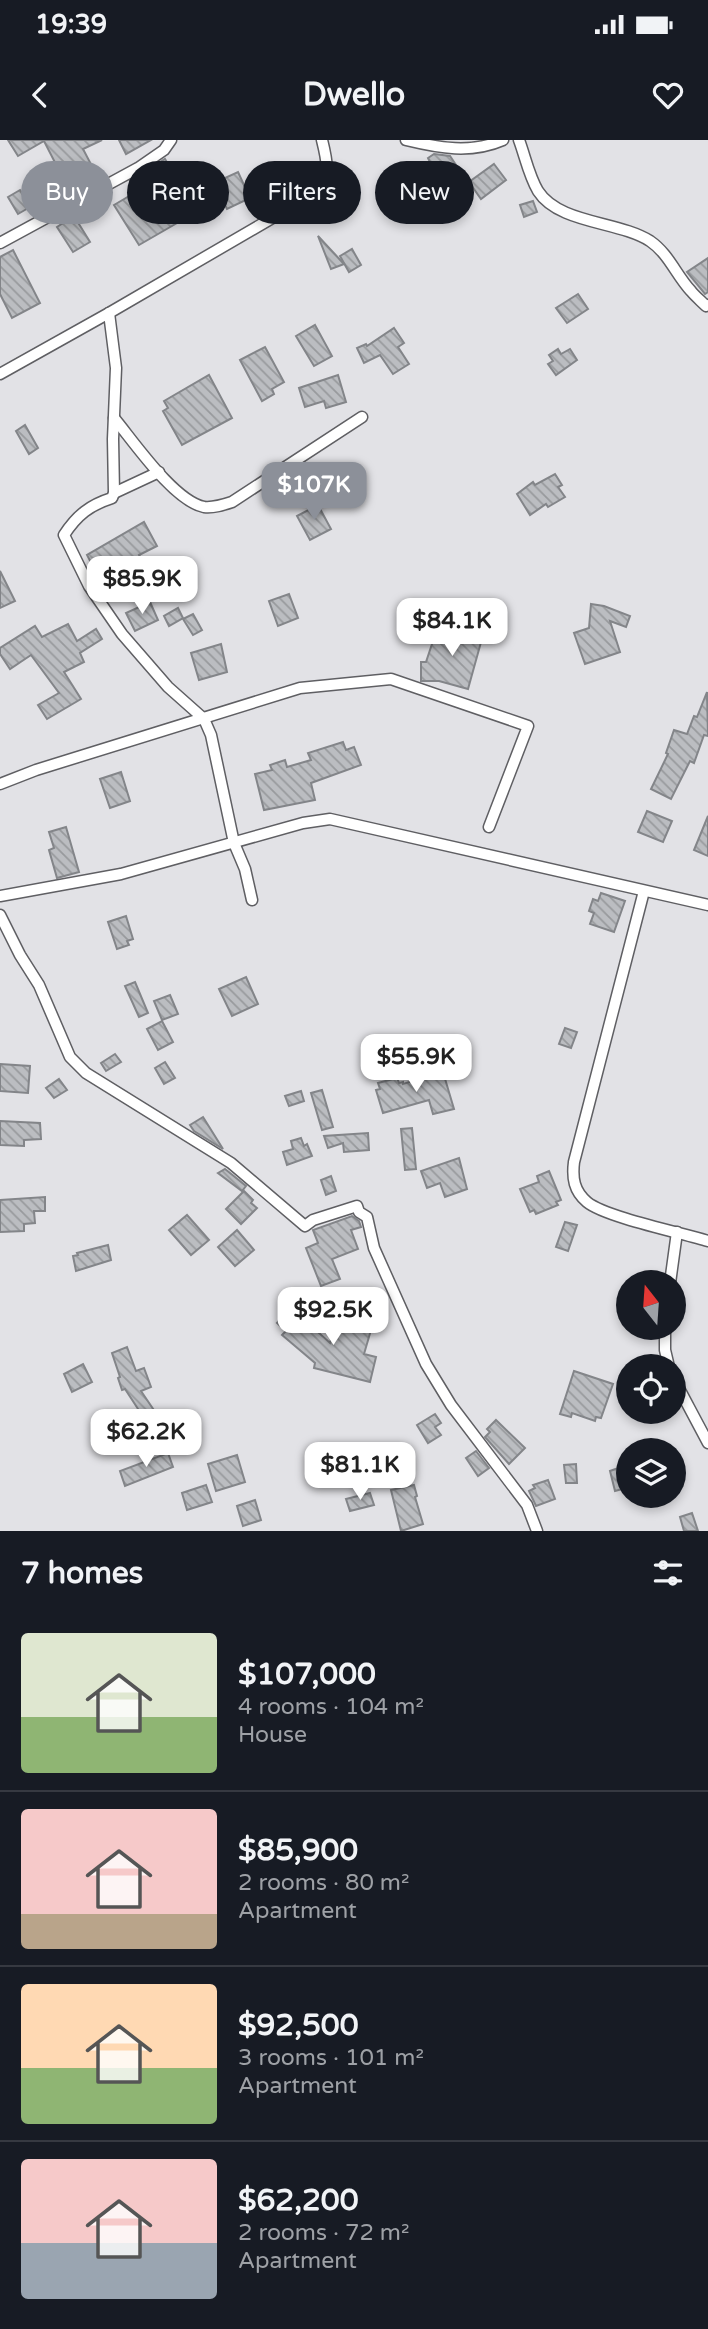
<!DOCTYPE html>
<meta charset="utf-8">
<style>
:root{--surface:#171b24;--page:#242831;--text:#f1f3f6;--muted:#9ea1a6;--line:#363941;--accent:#8c9099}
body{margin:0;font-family:"Varela Round",sans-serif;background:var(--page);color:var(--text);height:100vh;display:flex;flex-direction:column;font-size:26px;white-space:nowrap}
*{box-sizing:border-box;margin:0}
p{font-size:23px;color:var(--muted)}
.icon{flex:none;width:38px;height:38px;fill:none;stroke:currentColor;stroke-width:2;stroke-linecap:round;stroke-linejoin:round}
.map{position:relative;height:1391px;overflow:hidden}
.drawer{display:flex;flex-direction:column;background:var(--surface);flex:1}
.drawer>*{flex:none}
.guide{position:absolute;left:21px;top:21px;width:667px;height:63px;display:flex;gap:14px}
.needle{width:46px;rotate:343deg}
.controls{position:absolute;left:616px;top:1130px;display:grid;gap:14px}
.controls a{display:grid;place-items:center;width:70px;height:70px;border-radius:50%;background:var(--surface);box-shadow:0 4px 10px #0003;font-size:35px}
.price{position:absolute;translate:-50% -60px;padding:0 16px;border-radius:14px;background:#fff;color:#222;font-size:23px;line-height:46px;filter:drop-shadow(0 2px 4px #0008)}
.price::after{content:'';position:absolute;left:50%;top:42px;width:21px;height:16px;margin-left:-10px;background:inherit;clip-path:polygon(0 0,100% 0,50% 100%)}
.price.active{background:var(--accent);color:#fff}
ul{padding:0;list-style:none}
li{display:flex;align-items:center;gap:21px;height:175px;padding:0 21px}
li+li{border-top:2px solid var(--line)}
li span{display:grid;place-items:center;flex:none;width:196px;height:140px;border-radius:7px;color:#555}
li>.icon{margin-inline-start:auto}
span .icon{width:84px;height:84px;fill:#fffc;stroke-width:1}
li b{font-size:30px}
h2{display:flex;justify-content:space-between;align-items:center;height:84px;padding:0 21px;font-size:30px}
.pill{padding:0 24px;border-radius:32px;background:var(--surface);box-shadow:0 4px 10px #0003;font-size:24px;line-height:63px}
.pill.active{background:var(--accent);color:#fff}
.status{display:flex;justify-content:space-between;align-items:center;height:49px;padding:0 35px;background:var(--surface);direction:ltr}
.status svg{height:19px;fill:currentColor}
header{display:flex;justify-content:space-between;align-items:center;height:91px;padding:0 21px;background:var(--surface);font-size:32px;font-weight:700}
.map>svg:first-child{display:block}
.building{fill:url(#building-back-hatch);stroke:#838589;stroke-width:2}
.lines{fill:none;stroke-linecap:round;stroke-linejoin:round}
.minor-casing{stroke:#5f5f63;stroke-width:13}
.minor{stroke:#fff;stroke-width:10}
</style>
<div class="status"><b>19:39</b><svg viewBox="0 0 49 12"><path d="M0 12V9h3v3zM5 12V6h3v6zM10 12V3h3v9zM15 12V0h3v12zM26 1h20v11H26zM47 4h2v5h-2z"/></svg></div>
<header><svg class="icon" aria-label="back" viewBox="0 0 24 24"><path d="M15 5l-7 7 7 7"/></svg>Dwello<svg class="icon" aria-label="heart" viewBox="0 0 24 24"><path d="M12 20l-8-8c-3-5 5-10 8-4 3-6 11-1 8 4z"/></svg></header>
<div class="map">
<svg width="708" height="1391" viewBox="0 0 708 1391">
<defs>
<pattern id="building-back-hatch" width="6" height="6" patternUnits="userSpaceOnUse" patternTransform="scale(1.75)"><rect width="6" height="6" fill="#bbbdc1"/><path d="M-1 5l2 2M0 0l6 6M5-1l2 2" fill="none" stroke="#989a9d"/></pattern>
</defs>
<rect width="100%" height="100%" fill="#e2e2e6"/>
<g class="building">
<path d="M8 0H102L83 9 95 32 67 46 44 1 18 16Z"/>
<path d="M119 0H151L126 14Z"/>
<path d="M434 14 450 16 458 28 441 41 444 45 423 61 407 40 430 22 428 18Z"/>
<path d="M165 19 172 31 167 34 191 75 139 105 114 65 136 52 130 41Z"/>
<path d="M494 24 506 40 481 59 469 42Z"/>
<path d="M238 32 250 58 227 69 214 43Z"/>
<path d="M20 50 30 67 18 74 8 57Z"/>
<path d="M533 61 537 72 524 77 520 65Z"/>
<path d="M74 76 90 102 73 112 57 87Z"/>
<path d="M318 96 344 124 331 129Z"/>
<path d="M352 109 361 125 349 132 340 116Z"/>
<path d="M13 110 40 163 12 178 0 154V117Z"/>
<path d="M708 118V152L705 154 687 132Z"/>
<path d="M578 154 588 169 567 183 556 168Z"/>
<path d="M315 185 332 216 314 226 296 196Z"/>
<path d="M394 188 404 203 398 207 409 224 393 234 380 215 364 223 357 208 366 204 367 206Z"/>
<path d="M265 207 284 242 272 249 274 254 262 261 240 220Z"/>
<path d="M558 209 561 214 570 209 577 220 556 235 548 224 553 221 549 215Z"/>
<path d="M209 235 232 278 182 305 163 271 168 268 164 261Z"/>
<path d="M338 235 346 262 326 268 324 261 305 267 299 248Z"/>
<path d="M25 285 38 308 29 314 16 291Z"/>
<path d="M555 334 562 345 558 347 565 357 548 367 546 364 530 375 517 354 533 342 535 345Z"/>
<path d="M318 365 331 389 310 400 297 376Z"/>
<path d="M144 382 157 406 139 415 156 444 137 455 122 429 100 440 87 415Z"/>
<path d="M0 431 15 461 0 468Z"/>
<path d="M289 454 298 478 278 486 269 461Z"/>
<path d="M150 462 158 480 135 491 126 473Z"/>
<path d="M591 464 604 466 630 476 626 487 610 481 620 512 585 524 574 493 589 488Z"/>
<path d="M178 468 183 478 169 486 164 476Z"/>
<path d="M193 474 202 490 193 495 183 479Z"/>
<path d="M68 484 77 501 96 489 102 499 80 513 84 522 64 532 81 559 47 579 38 565 59 553 31 515 10 529 0 514V508L35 486 42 497Z"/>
<path d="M438 486 462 494 464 489 483 495 468 549 439 541H421V522H426Z"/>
<path d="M221 504 227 532 199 540 191 513Z"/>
<path d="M707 552 708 596 704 595 694 623 690 621 671 659 651 649 668 614 666 613 674 590 687 594 694 576 697 577Z"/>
<path d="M343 602 346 610 354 607 361 625 311 643 315 660 264 670 255 634 272 630 270 625 285 620 287 627 311 620 308 613Z"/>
<path d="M121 632 130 661 110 668 100 639Z"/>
<path d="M647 671 672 681 663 702 638 692Z"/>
<path d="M708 676V716L694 710Z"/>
<path d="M66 687 79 732 57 738 49 710 54 708 49 692Z"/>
<path d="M601 753 625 761 614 792 590 784 594 773 589 771 593 759 598 761Z"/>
<path d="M126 776 133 799 127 801 129 805 117 809 108 782Z"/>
<path d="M246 837 258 864 232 876 219 849Z"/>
<path d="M135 842 148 873 139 877 125 846Z"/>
<path d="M170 855 178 874 162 880 154 861Z"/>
<path d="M162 881 173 902 158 910 147 889Z"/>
<path d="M565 888 577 892 571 908 559 904Z"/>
<path d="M115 914 121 922 106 931 101 923Z"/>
<path d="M165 922 175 938 164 944 155 928Z"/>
<path d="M0 924 30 926 28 953 0 951Z"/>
<path d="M443 932 454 969 433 974 429 960 383 973 376 950 380 949 378 943 397 938 399 943 403 942V944Z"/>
<path d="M59 939 67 950 54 958 46 948Z"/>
<path d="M322 950 333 987 322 990 311 953Z"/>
<path d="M301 951 304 961 289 966 285 956Z"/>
<path d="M203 977 223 1009 194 991 190 985Z"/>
<path d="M0 981 40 983 41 999 24 1000V1006L0 1005Z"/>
<path d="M412 988 416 1029 405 1030 401 989Z"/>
<path d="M368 993 369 1010 344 1012 343 1003 328 1008 324 996Z"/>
<path d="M301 998 304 1006 307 1004 312 1016 287 1025 283 1012 293 1009 291 1001Z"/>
<path d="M459 1018 467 1049 445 1057 440 1043 427 1048 421 1031Z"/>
<path d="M225 1029 246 1046 242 1051 218 1033Z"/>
<path d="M549 1031 561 1060 556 1062 558 1065 536 1074 534 1070 530 1072 520 1049 539 1042 537 1036Z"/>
<path d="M331 1036 336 1051 326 1055 321 1040Z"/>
<path d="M244 1051 253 1060 251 1063 257 1068 241 1084 226 1069Z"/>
<path d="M45 1057V1071H34L35 1083 24 1084V1091L0 1092V1060Z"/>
<path d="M187 1075 209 1100 191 1115 169 1090Z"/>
<path d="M352 1076 359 1081 361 1087 351 1090 358 1109 332 1119 340 1139 321 1146 306 1108 318 1103 313 1090Z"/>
<path d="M565 1082 577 1085 568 1111 556 1107Z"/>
<path d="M237 1090 254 1110 235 1126 218 1107Z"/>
<path d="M108 1105 111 1120 76 1131 73 1116 78 1115 77 1113Z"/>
<path d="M285 1174 292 1180 298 1174 330 1203 336 1180 371 1190 364 1214 376 1217 370 1242 314 1228 315 1223 282 1195 286 1191 277 1183Z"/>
<path d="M127 1207 136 1231 144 1228 151 1247 141 1251 166 1288 155 1295 125 1249 122 1250 118 1238 120 1237 112 1213Z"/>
<path d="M83 1224 92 1242 72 1252 64 1234Z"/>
<path d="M574 1231 613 1244 601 1278 596 1277 595 1281 572 1273 571 1277 560 1274Z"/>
<path d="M435 1274 441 1283 435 1287 441 1295 428 1303 417 1285Z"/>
<path d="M496 1280 525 1308 509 1324 485 1297 490 1292 487 1289Z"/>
<path d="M476 1311 489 1328 478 1336 466 1318Z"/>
<path d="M168 1313 173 1327 125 1346 120 1331Z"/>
<path d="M237 1315 245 1342 216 1351 208 1324Z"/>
<path d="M576 1324 577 1343H566L564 1325Z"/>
<path d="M621 1327 626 1348 615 1351 610 1331Z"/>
<path d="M548 1340 555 1359 536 1366 529 1351 535 1348 533 1345Z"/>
<path d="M206 1345 212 1362 187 1370 182 1353Z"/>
<path d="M414 1345 417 1356 415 1357 423 1384 401 1391 391 1350Z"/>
<path d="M370 1353 374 1365 350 1371 346 1359Z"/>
<path d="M255 1360 261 1380 243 1386 237 1366Z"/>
<path d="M692 1373 698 1391H684L680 1377Z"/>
</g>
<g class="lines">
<g class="minor-casing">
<g id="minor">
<path d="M406 0C439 8 471 14 503 0"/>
<path d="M519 0C525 16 529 36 538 51 559 84 619 81 650 101 669 114 676 135 691 151 695 156 701 161 706 166L708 165"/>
<path d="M0 103 138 28 164 10 171 0"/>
<path d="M109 173 116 228 113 299 114 353 112 358C90 365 77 375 64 395L89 446 122 494 168 547 204 579 211 595 234 703 245 729 252 760"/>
<path d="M0 234 109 173 317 52C331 35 327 20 322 0"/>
<path d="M114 278C134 302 174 361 204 367 214 368 223 365 232 362L362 277"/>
<path d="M114 353 159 332"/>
<path d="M0 644 36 630 300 548 391 539 528 586 489 687"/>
<path d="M644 751 574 1022C572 1038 574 1051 587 1062 605 1077 682 1093 708 1101"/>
<path d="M0 756 121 734 303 683 330 679 708 765"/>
<path d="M0 775 20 815 39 845 70 917 86 933 231 1023 305 1086 313 1080 357 1066 359 1072 367 1077 374 1108 426 1224 451 1265 527 1365 537 1391"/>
<path d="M670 1143 677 1092"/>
<path d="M665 1188V1210L669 1227"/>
<path d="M674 1239 708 1303"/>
</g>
</g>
<use href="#minor" class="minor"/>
</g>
</svg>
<div class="controls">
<a><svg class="needle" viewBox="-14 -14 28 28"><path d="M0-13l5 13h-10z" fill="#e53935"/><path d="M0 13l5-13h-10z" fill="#9ea1a6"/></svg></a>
<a><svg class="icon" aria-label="locate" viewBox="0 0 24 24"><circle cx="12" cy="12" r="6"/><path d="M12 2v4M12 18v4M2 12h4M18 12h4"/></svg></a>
<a><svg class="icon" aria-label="layers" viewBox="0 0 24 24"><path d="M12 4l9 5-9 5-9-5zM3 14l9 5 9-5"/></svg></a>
</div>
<b class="price active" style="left:314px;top:382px">$107K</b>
<b class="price" style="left:142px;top:476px">$85.9K</b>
<b class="price" style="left:452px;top:518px">$84.1K</b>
<b class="price" style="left:416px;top:954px">$55.9K</b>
<b class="price" style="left:333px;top:1207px">$92.5K</b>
<b class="price" style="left:146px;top:1329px">$62.2K</b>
<b class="price" style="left:360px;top:1362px">$81.1K</b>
<div class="guide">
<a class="pill active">Buy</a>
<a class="pill">Rent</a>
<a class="pill">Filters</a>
<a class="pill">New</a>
</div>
</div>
<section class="drawer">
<h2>7 homes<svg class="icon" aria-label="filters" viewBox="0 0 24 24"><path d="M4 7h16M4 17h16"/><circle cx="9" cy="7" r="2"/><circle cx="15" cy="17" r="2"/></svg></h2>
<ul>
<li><span style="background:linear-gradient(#dfe7d0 60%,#8fb573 0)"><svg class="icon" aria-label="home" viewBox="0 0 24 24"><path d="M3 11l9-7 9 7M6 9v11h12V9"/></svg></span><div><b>$107,000</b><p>4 rooms · 104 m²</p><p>House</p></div></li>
<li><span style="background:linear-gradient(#f6c9c9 75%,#b9a48a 0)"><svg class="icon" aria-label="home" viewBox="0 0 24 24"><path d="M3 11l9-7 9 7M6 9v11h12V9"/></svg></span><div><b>$85,900</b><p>2 rooms · 80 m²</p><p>Apartment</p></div></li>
<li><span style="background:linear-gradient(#ffd9b3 60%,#8fb573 0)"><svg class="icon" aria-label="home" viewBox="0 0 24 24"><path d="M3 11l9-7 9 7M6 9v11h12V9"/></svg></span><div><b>$92,500</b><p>3 rooms · 101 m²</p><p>Apartment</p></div></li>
<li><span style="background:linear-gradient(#f6c9c9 60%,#9aa5b1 0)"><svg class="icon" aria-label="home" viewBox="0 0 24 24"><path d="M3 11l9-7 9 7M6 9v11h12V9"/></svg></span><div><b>$62,200</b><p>2 rooms · 72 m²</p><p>Apartment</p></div></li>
</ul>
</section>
